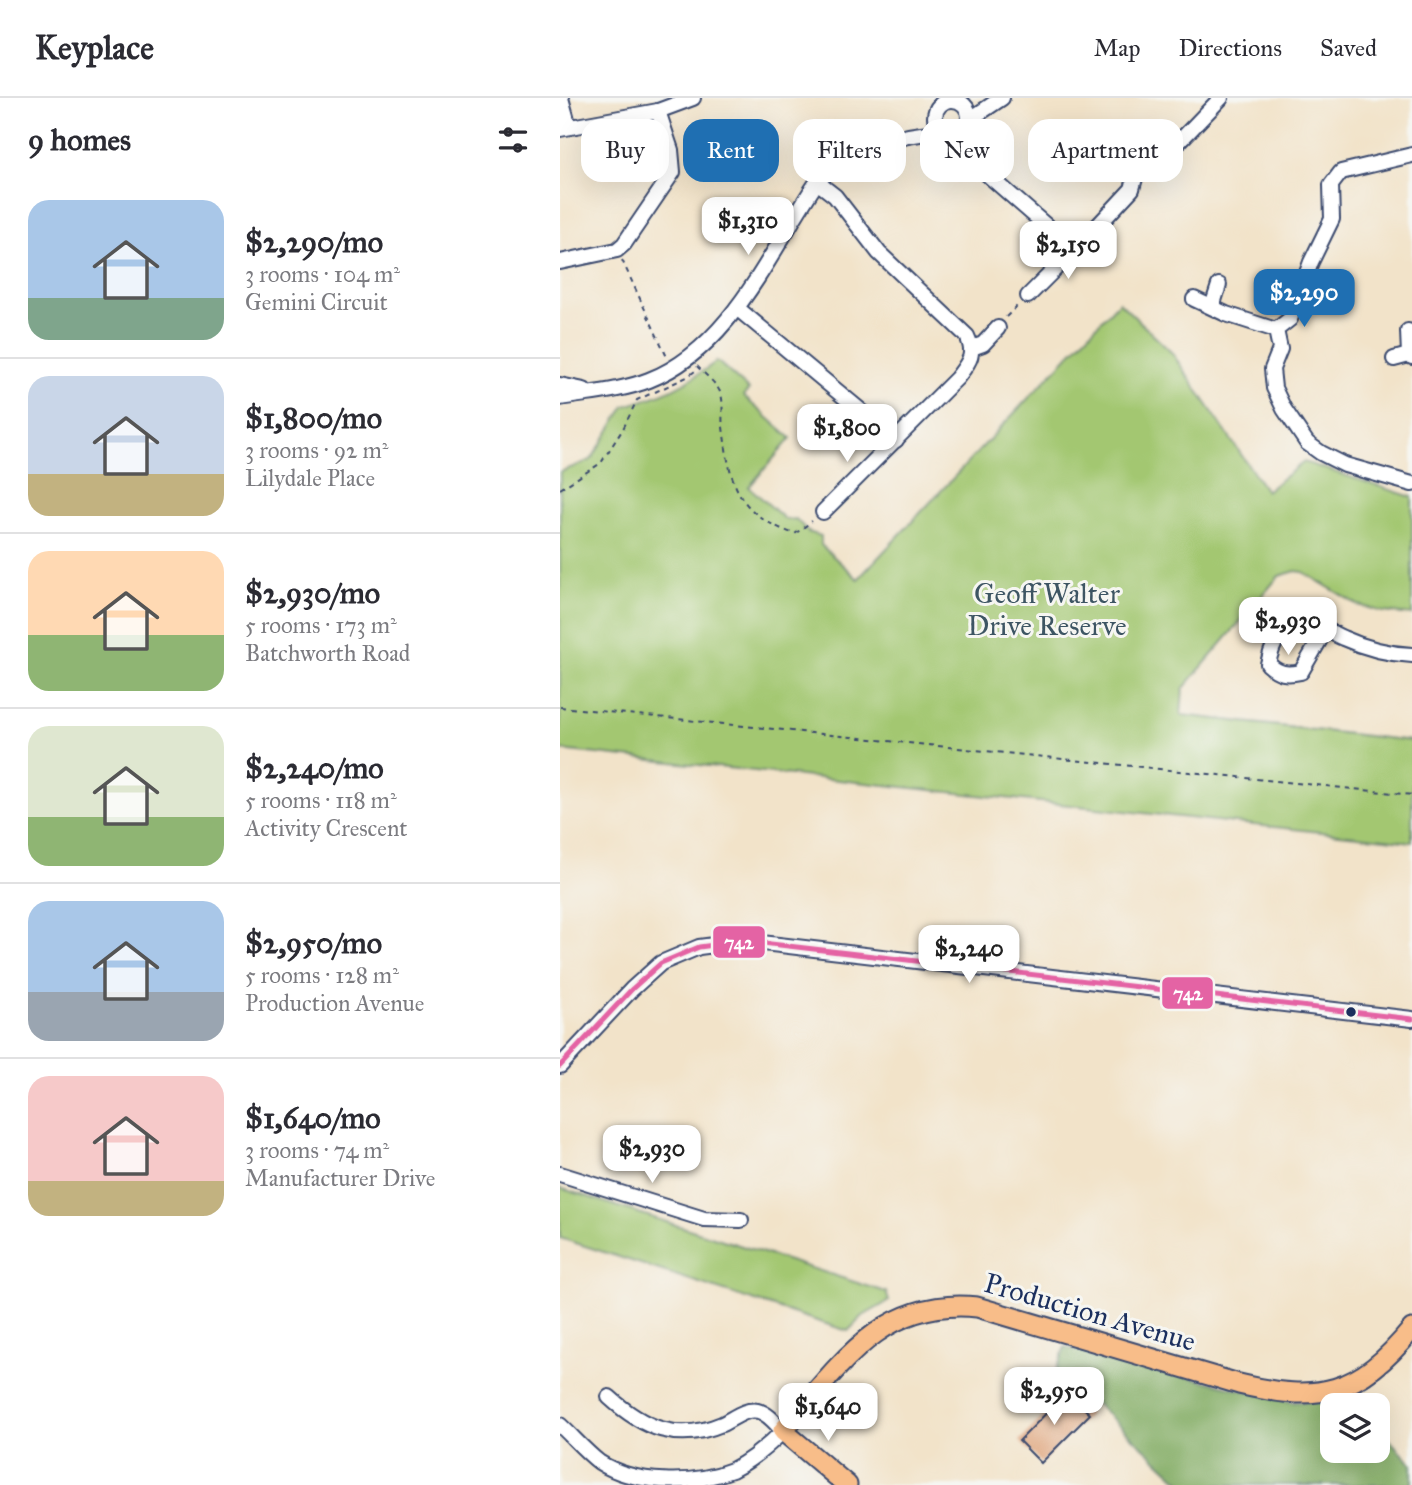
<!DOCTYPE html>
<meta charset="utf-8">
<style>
:root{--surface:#fff;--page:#f7f7f7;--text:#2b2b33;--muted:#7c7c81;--line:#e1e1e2;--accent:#1f6fb2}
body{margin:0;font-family:"IM FELL Great Primer",serif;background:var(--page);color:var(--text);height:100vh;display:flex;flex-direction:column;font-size:26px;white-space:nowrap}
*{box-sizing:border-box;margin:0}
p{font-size:23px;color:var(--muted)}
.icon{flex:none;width:38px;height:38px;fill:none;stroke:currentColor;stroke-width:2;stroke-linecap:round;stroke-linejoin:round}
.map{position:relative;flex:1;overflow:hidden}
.side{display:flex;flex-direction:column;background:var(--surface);width:560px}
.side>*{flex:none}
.top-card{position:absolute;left:21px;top:21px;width:665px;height:63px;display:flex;gap:14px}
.buttons{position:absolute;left:760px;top:1295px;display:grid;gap:14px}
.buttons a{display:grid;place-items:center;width:70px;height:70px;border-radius:14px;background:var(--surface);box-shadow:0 7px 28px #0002;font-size:35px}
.price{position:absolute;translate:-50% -60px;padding:0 16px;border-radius:14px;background:#fff;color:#222;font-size:23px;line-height:46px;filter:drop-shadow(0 2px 4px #0008)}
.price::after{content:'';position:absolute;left:50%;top:42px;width:21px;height:16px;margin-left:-10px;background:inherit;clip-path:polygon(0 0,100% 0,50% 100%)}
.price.on{background:var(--accent);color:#fff}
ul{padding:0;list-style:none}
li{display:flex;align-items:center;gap:21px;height:175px;padding:0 28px}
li+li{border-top:2px solid var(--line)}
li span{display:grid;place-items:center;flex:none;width:196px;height:140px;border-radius:21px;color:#555}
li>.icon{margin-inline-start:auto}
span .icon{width:84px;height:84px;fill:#fffc;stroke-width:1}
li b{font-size:30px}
h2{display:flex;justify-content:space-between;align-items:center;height:84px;padding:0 28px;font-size:30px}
.pill{padding:0 24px;border-radius:21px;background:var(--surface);box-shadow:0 7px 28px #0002;font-size:24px;line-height:63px}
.pill.on{background:var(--accent);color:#fff}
header{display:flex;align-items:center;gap:42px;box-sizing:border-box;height:98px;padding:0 35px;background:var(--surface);border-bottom:2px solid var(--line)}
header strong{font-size:33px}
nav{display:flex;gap:38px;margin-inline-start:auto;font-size:24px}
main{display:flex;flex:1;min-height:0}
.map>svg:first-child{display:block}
.green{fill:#a3c771;stroke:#5f7b68;stroke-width:2}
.forest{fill:#82ac63;stroke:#4e6e60;stroke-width:2}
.building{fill:#dd9b6e}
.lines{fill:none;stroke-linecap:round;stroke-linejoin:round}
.minor-casing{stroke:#3b4a6e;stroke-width:18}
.major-casing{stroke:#3b4a6e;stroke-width:23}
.path{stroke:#3b4a6e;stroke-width:2;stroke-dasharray:5 5;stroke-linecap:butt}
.minor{stroke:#fff;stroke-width:14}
.major{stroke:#f8bd89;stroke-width:19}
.bus-1-casing{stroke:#f6f6f2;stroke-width:10}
.bus-1{stroke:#e463a4;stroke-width:5}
.bus-dot{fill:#1b2f5e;stroke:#f6f6f2;stroke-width:2.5}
.labels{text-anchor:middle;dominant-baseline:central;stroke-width:6;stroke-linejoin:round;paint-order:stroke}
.park-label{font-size:28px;fill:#3d5563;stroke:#f6f6f2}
.street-label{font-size:28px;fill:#1b2f5e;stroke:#f6f6f2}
.line-badge{stroke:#f6f6f2;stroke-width:2.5}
.badge-label{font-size:19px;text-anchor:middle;font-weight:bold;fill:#fff}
</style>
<header>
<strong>Keyplace</strong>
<nav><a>Map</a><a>Directions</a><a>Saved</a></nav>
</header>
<main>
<section class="side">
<h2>9 homes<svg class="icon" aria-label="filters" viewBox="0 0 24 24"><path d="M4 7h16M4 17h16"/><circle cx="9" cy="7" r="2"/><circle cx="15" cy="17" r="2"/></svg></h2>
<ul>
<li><span style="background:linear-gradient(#a9c7e8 70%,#7fa58c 0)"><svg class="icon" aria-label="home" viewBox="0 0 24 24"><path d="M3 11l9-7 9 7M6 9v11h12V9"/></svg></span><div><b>$2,290/mo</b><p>3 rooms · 104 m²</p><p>Gemini Circuit</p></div></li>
<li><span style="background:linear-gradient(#c9d6e8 70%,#c2b280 0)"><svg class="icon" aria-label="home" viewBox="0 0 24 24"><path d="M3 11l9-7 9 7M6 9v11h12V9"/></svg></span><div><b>$1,800/mo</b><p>3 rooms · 92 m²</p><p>Lilydale Place</p></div></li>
<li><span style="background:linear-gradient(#ffd9b3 60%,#8fb573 0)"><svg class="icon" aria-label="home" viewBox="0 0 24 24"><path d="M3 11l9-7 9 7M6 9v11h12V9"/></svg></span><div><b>$2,930/mo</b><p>5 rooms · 173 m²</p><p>Batchworth Road</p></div></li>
<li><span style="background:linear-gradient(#dfe7d0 65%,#8fb573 0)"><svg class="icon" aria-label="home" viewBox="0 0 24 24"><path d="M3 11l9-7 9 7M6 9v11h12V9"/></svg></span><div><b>$2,240/mo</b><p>5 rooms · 118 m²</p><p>Activity Crescent</p></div></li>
<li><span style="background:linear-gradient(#a9c7e8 65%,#9aa5b1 0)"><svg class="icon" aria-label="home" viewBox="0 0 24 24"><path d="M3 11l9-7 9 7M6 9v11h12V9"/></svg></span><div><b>$2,950/mo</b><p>5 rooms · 128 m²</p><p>Production Avenue</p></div></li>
<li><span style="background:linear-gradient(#f6c9c9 75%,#c2b280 0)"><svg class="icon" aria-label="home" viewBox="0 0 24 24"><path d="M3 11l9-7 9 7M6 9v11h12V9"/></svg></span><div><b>$1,640/mo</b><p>3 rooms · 74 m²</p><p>Manufacturer Drive</p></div></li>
</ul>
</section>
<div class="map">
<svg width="852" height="1387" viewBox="0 0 852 1387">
<rect width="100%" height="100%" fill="#f6f6f2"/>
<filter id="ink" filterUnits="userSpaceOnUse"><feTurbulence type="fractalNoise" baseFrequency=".0143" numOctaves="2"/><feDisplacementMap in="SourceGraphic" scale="14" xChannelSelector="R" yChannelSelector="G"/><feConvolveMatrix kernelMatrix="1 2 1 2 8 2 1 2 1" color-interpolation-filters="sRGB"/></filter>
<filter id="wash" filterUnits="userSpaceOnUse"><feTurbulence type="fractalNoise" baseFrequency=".00686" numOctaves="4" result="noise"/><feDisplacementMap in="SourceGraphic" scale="28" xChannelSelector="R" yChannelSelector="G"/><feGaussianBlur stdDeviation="1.57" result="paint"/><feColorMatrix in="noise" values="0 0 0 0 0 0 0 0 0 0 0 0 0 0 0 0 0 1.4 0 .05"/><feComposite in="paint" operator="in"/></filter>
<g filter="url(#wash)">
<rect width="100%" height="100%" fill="#f2e3c9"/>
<g class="green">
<path d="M559 204 612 255 706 393 744 364 852 399V517L823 514 798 507 743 474 736 473 719 478 623 591 621 617 852 643V744L0 652V374L31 362 65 308C104 297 125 287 157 263L189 292 183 298 231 340 189 389 226 422 236 421 248 434 261 438V447L298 481Z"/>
<path d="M0 1090 326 1194 329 1203 303 1218 288 1233 0 1140Z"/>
</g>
<path class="forest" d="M505 1249 732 1304 776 1302 788 1299 796 1307H772V1353H817V1328L852 1366V1387H624L505 1277 496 1273Z"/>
<g id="blocks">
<path class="building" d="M507 1294 530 1316 481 1365 459 1343Z"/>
</g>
</g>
<g filter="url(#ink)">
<use href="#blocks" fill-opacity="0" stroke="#3b4a6e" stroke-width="2"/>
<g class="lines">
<g class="minor-casing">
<g id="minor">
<path d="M1 0 9 29"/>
<circle cx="392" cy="19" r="17"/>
<path d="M409 22 442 0"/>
<path d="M0 31 98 13 133 0"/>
<path d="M395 37 412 63 498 138 512 143 532 134 572 91 577 73 598 55 613 50 661 0"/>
<path d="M852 57 781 74 771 87 772 121 751 164 730 221 716 232 720 251 712 271 714 290 724 311 747 345 761 355 785 367 852 386"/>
<path d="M257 84 275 98 319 155 407 238C416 257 409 264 397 280L263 414"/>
<path d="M0 164 57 152 64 146 113 74 111 52 98 13"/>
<path d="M468 198 502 164 509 143"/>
<path d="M634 201 666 216 716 232"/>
<path d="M652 209 659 187"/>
<path d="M177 210 336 342"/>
<path d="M848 233 849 257 852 259"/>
<path d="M412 250 423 246 438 230"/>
<path d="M834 261 849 257"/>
<path d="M0 287 24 292"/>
<path d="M0 300C29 295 61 293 89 282 171 250 210 153 257 84 287 53 340 35 383 34"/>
<path d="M766 531 741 574C726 577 719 576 708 566 712 546 722 528 739 518 755 523 768 534 783 540 805 550 829 556 852 557"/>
<path d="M0 968 72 891 101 865 139 849 185 843 852 921"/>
<path d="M0 1076 144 1121 181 1122"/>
<path d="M0 1327C13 1339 25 1353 39 1364 74 1387 134 1387 172 1372 192 1362 208 1348 223 1333 216 1326 208 1315 198 1313 185 1310 173 1321 162 1326 117 1345 83 1330 49 1299"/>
</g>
</g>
<g class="major-casing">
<path id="major" d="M287 1387 223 1333C278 1269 322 1199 417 1209L679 1286C759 1305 798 1297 852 1231"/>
</g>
<g class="path">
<path d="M62 162 107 259"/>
<path d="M446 219 459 206"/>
<path d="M137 268C144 276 154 283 159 292 165 301 161 318 163 329 170 385 176 416 235 436L252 423"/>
<path d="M95 294 127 279 139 270"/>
<path d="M0 391 41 365 63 331 77 302 90 296"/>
<path d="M0 609 852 697"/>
</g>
<use href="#minor" class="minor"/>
<use href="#major" class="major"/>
<g class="bus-1-casing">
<path id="bus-1" d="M0 968 72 891 101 865 139 849 185 843 852 921"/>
</g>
<use href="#bus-1" class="bus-1"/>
</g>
</g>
<circle class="bus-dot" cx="791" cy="914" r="6"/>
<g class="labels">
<g class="park-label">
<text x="487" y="495">Geoff Walter<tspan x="487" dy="32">Drive Reserve</tspan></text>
</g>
<g class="street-label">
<text transform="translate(530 1214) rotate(16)">Production Avenue</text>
</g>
</g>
<g class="line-badge">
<rect x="152" y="827" width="54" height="34" rx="7" fill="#e463a4"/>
<rect x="601" y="878" width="53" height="34" rx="7" fill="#e463a4"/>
</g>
<g class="badge-label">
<text x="179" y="851">742</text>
<text x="628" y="902">742</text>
</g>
</svg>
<div class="buttons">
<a><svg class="icon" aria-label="layers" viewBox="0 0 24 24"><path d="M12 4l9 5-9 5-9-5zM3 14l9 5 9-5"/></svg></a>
</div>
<b class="price" style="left:188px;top:159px">$1,310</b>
<b class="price" style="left:508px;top:183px">$2,150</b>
<b class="price on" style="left:744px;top:231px">$2,290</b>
<b class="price" style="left:287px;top:366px">$1,800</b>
<b class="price" style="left:728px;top:559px">$2,930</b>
<b class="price" style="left:409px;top:887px">$2,240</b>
<b class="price" style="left:92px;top:1087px">$2,930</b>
<b class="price" style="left:494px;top:1329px">$2,950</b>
<b class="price" style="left:268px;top:1345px">$1,640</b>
<div class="top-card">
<a class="pill">Buy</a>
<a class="pill on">Rent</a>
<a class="pill">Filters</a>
<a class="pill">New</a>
<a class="pill">Apartment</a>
</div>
</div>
</main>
